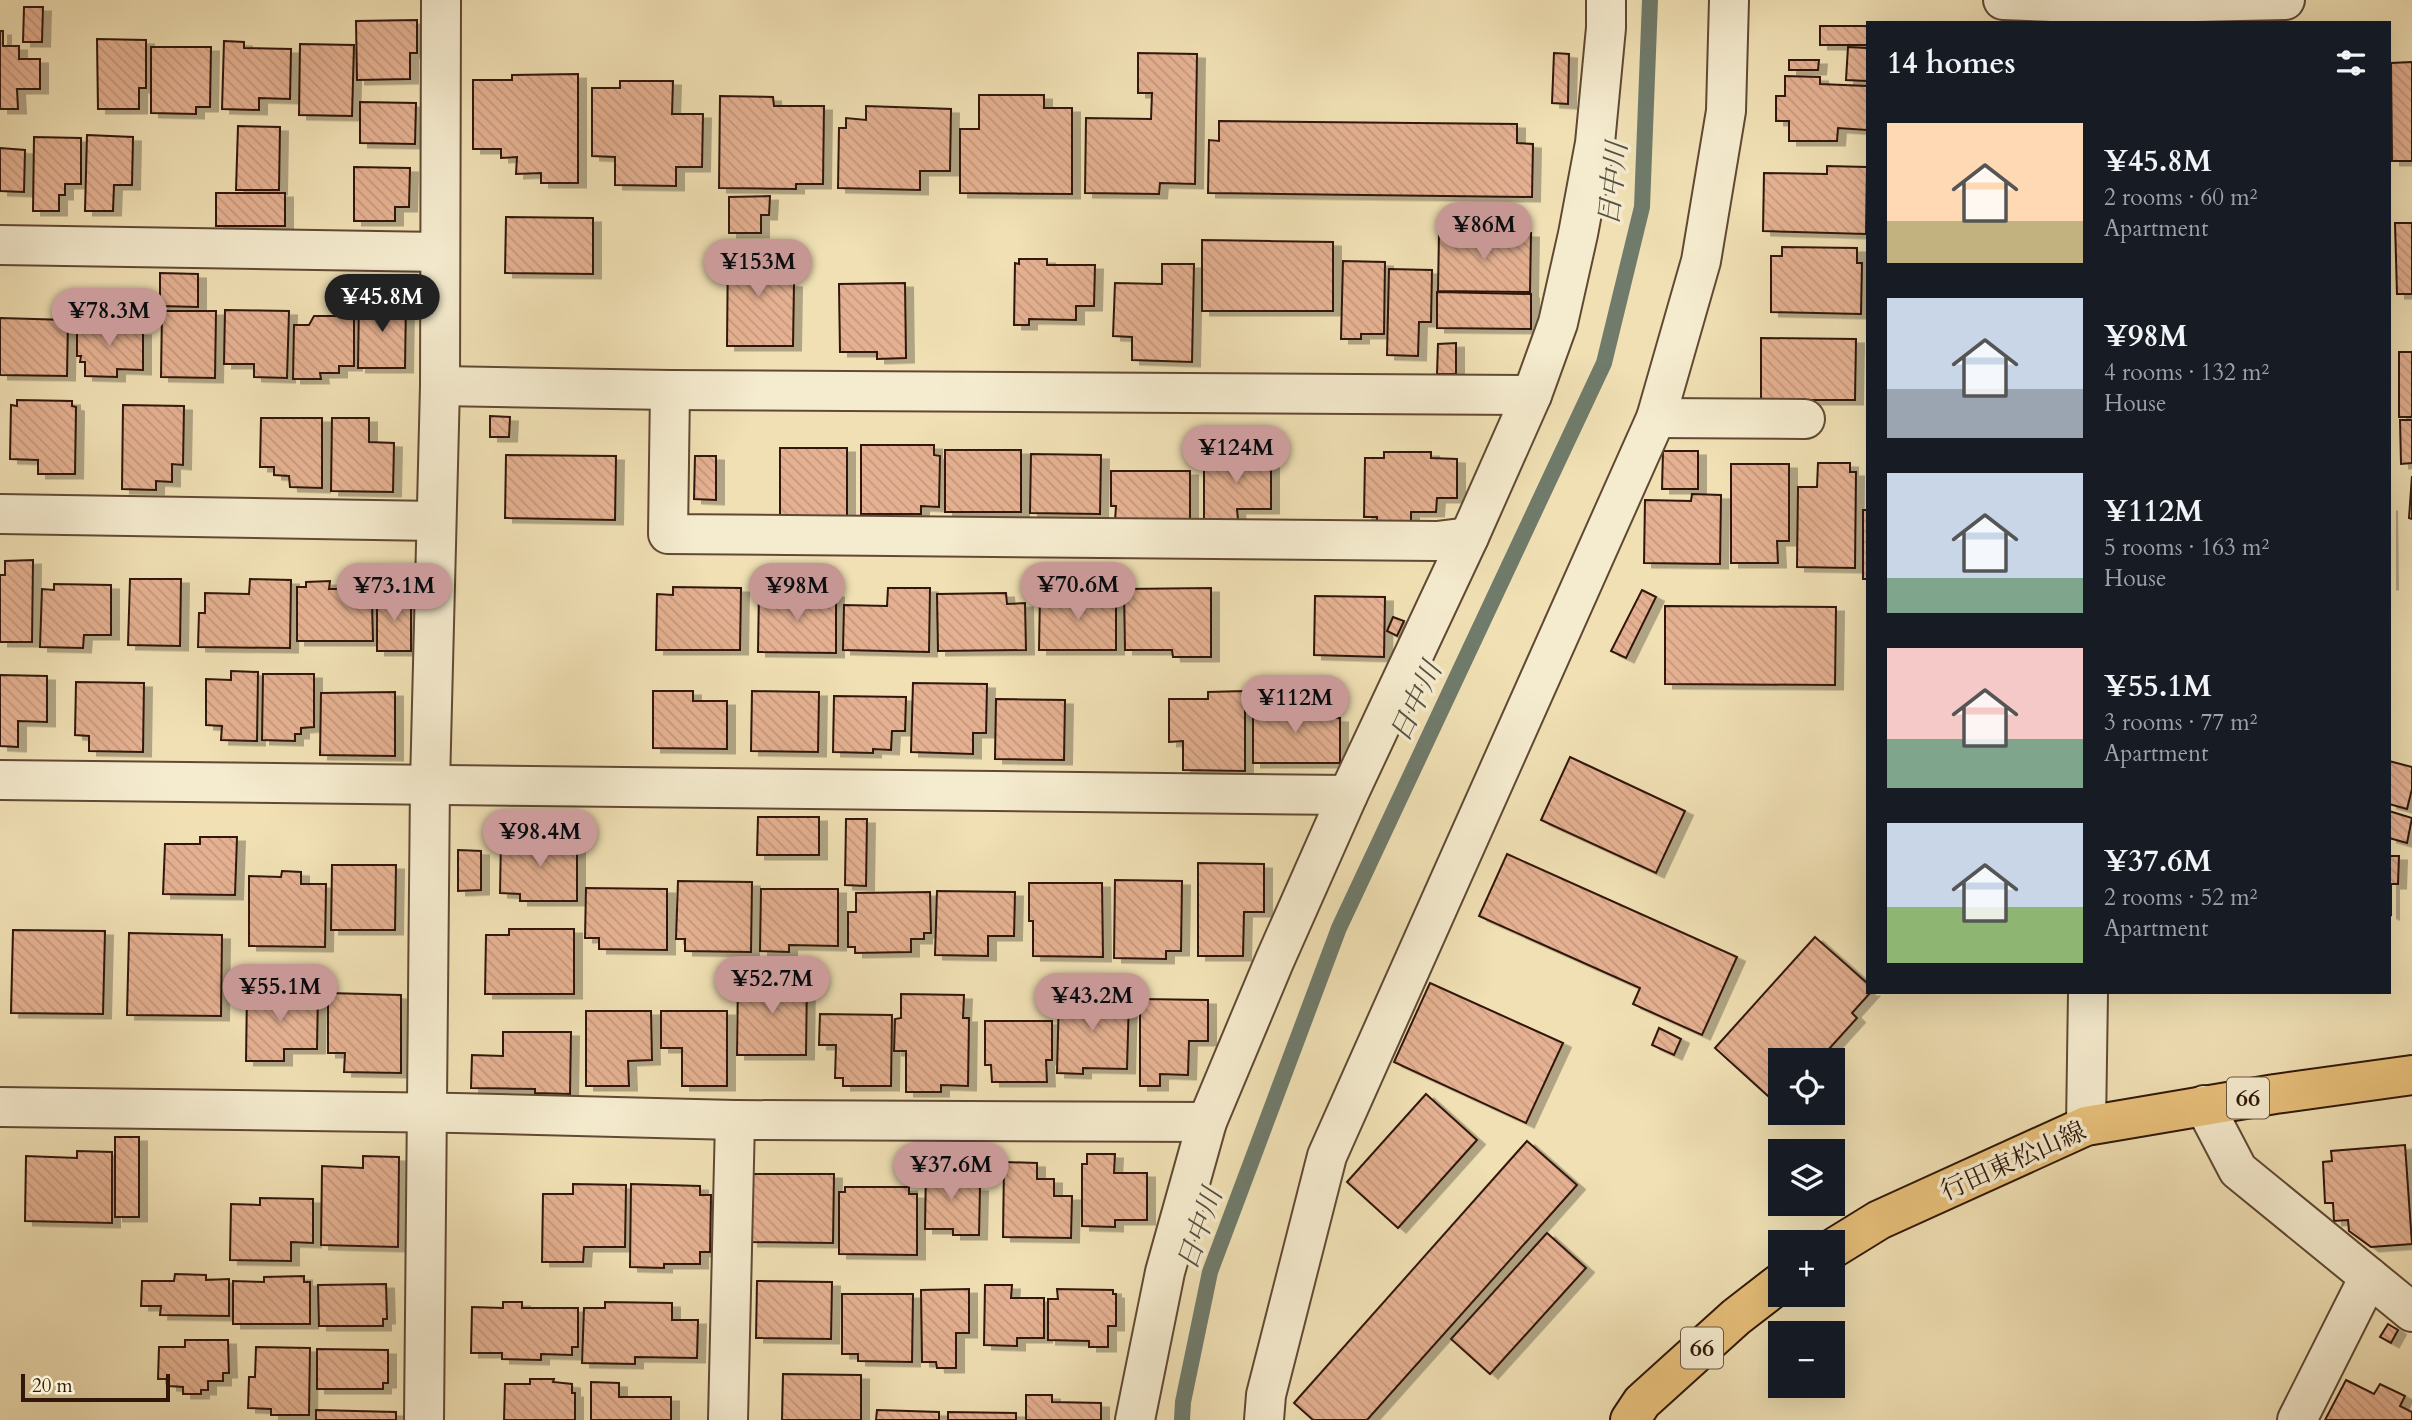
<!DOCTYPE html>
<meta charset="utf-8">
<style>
:root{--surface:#171b24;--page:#20242c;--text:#f1f3f6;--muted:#9ea1a6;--accent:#c59692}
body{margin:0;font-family:Cardo,"Noto Serif JP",serif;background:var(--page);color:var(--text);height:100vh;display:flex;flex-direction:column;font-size:26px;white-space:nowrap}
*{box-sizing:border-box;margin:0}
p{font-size:23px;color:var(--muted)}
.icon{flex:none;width:38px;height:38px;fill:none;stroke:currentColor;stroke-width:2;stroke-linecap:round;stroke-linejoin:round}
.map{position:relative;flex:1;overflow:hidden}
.details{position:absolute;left:1866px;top:21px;width:525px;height:973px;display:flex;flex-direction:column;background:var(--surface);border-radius:0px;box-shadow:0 7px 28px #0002}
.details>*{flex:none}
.buttons{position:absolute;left:1768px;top:1048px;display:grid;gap:14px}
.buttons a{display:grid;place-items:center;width:77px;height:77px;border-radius:0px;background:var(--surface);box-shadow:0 7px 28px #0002;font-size:35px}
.scale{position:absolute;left:21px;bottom:18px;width:149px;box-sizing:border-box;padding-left:7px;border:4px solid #301709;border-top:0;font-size:19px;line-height:24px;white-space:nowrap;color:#301709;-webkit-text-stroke:5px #f5ebce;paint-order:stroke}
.price{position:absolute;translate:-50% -60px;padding:0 16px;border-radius:24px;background:var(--accent);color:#111;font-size:23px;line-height:46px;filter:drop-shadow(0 2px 4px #0008)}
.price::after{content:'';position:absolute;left:50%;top:42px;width:21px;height:16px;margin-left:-10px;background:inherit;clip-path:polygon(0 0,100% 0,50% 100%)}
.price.active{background:#222;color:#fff}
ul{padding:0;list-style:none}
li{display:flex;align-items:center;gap:21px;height:175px;padding:0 21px}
li span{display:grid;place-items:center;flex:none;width:196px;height:140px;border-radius:0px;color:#555}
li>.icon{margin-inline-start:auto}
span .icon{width:84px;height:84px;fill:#fffc;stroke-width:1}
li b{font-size:30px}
h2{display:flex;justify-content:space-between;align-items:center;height:84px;padding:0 21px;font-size:30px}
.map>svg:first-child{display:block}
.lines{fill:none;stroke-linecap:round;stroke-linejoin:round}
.stream{stroke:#707b6b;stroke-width:16}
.building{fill:url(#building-back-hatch);stroke:#301709;stroke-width:2;filter:url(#shadow)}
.minor-casing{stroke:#604934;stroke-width:42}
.major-casing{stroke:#301709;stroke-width:42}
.minor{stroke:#f5ebce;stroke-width:38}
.major{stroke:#e8c07a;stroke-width:38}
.labels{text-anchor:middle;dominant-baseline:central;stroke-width:7;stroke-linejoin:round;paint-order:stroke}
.shield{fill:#f5ebce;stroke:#6b5744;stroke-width:2}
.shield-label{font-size:24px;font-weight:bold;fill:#301709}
.street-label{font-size:26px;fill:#301709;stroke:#f5ebce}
.water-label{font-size:28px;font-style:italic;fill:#555142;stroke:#f5ebce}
</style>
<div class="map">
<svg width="2412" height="1420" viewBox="0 0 2412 1420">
<defs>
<pattern id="building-back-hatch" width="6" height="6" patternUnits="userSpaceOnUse" patternTransform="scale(1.75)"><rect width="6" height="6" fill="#e5b192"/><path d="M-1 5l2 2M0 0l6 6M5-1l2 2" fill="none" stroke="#c5987d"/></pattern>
<filter id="shadow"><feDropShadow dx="8" dy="4.5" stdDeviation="0" flood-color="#0004"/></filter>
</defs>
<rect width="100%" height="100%" fill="#f0e0b4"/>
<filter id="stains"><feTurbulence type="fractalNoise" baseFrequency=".00286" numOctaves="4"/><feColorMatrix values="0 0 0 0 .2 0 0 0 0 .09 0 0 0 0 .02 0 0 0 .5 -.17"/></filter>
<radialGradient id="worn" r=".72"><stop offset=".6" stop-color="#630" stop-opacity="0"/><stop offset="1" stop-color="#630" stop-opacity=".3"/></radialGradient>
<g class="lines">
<path class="stream" d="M1182 1420 1183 1402 1210 1272 1339 928 1604 363 1642 207 1650 0"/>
</g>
<g class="building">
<path d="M24 7H43L42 42H23Z"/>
<path d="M417 20V53H410V79L357 80 356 21Z"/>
<rect x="1820" y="26" width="47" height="19"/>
<path d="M0 31H3V46H19V59H40V89H17L18 109H0Z"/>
<path d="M97 39 146 40V88H139V109H98Z"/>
<path d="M224 41 244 42V48L291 49 290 99 259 98V110L222 109Z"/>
<path d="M300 44 354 45 352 116 299 115Z"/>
<path d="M151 47H211L210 107H196V114L151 113Z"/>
<path d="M1848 47 1867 48V81L1846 80Z"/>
<path d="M1138 53 1197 54 1195 184 1160 183 1159 194 1085 193 1086 118 1151 119 1152 93H1138Z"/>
<path d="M1554 53 1569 54 1568 104 1552 103Z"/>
<path d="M1789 60H1819L1818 70H1789Z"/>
<path d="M2412 62V161H2392L2391 63Z"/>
<path d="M578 74V183H541V173L516 174 517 157 501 158V149H473V80H512V75Z"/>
<path d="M1785 76 1820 77V84L1867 86V130L1838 128 1837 141H1789V121H1776V96H1785Z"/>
<path d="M620 81H673L672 114H703L702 167H676V186L615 185V157L592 156V88H620Z"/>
<path d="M979 95H1044V108H1072V194L960 193V129H979Z"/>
<path d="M720 96 773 97 774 106H824L823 184H796V189L719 188Z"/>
<path d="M360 102 416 103 415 144 360 143Z"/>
<path d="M866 106 951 109 950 171H920V190L838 188 839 128H846V118L866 120Z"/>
<path d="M1219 121 1517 124V143L1533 144 1532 197 1208 193 1209 140 1219 141Z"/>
<path d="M238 126 280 127 279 190H236Z"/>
<path d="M87 135 133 137 132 185H114L113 211H85Z"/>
<path d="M34 137 81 138V184H65V195H59V211H33Z"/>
<path d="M0 148 25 150 24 192 0 191Z"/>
<path d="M1827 166 1867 167 1866 234 1763 231 1764 173 1827 174Z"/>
<path d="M354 167 410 168 409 207H395V221H354Z"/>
<rect x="216" y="193" width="69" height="33"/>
<path d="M770 196 769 215H761V233H729V197Z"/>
<path d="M506 217 593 218V274L505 273Z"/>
<path d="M2395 223H2412V294H2397Z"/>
<path d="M1439 232 1531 233 1530 292 1438 291Z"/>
<path d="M1202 240 1333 242V311H1202Z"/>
<path d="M728 246 780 247V282L794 283 793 346H727Z"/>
<path d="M1782 247 1857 248V263H1862L1861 314 1771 312V256H1782Z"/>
<path d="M1019 259H1047V265H1095L1094 306H1076V320L1029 319V325H1014L1015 263 1019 264Z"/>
<path d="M1343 261 1385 262 1384 334H1361V339H1341Z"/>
<path d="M1162 264H1194L1192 362 1132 360V337L1113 336 1115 283 1162 284Z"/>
<path d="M1389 269 1432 270 1431 322H1419L1418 356 1387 355Z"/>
<path d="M160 273 198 274V307L160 306Z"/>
<path d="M905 283 906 358 877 359V352H840L839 284Z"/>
<path d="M1437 292 1531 294V329L1437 328Z"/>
<path d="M359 299 406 300 405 368H358Z"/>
<path d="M225 310 289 311 287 378 254 377V364H224Z"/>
<path d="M162 311H216L215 378 161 377Z"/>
<path d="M314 316H354V366H339V373H320L321 379H293L294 325H309Z"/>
<path d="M0 318 68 320 67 376 0 375Z"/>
<path d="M77 321 124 322V331H143V370L117 369V377L85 376V362H80L81 356H77Z"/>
<path d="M1761 338 1856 339 1855 400H1761Z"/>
<path d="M1456 343V374H1437L1438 344Z"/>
<rect x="2399" y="352" width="13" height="65"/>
<path d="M17 400 72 401V406L76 407 75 474H38V460L10 459 11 405 17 406Z"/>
<path d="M123 405 184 406 183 465 172 464V482L156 481V490L122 489Z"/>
<path d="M490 416 510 417 509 437H490Z"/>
<path d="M261 418H322V488L290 487 289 476 274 475V467H260Z"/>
<path d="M332 418H369V442L394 443 393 492 331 491Z"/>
<path d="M2400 420H2412V463L2401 464Z"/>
<path d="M861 445H934V455L940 456 939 507 921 506V514H861Z"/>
<path d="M780 448H847V517L780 516Z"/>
<rect x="945" y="450" width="76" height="62"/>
<path d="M1663 451H1698V489H1662Z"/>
<path d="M1384 452H1431V458L1457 459V498H1437L1436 512H1411V525L1377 524V517H1364L1365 458H1384Z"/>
<path d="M1031 454 1101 455 1100 514 1030 513Z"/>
<path d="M1204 454 1271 455V509H1237L1238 520H1204Z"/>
<path d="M506 455 616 456 615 520 505 518Z"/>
<path d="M695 456H716V500L694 499Z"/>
<path d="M1818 463H1850V472H1856L1855 568 1797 567 1798 487H1817Z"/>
<path d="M1731 464H1789V541H1777L1778 563H1731Z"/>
<path d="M1111 471H1190V522L1115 521 1116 506H1111Z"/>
<path d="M2412 476V519L2409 518Z"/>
<path d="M1692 494 1721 495 1720 564 1644 563 1645 500 1691 501Z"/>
<path d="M2389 506 2390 585H2389Z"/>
<rect x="1863" y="510" width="4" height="69"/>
<path d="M33 560 32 642H0V575H5V561Z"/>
<path d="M130 579H181L180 646 128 645Z"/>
<path d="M250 579 291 580 290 648 198 647 199 613H205V593L249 594Z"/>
<path d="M330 581 329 589H354L353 603H372L373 641H297V587H306V582Z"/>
<path d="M54 584 111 585V635H84L83 648 40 647 42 589 54 590Z"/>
<path d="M673 587 741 588 740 650H656L657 594 673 595Z"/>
<path d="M888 588H930L929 652 843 650 844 605 887 606Z"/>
<path d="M1211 588V657H1173L1172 650H1125L1124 589Z"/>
<path d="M1642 590 1656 597 1626 658 1611 651Z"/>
<path d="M759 592 836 593V653L758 652Z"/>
<path d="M1006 593 1007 604 1025 603 1026 650 938 651 937 594Z"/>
<path d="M1040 594 1116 595V650H1039Z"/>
<rect x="377" y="595" width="34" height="56"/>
<path d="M1315 596 1385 597 1384 657 1314 655Z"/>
<path d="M1665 606 1836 607 1835 685 1665 684Z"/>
<path d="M1393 617 1404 621 1397 636 1387 631Z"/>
<path d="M231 671 258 672 257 741 221 740 222 726 206 725V679L231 680Z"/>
<path d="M263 674H314V727L301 728V734H295V741L262 740Z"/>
<path d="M0 675 47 676V722L18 721V747L0 746Z"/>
<path d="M76 682 144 683 143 752 89 751V736L75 735Z"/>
<path d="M913 683 987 684 986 733H973V754L911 752Z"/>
<path d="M653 691H693V701H727V749L653 748Z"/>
<path d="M752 691 819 692 818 752 751 751Z"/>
<path d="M1245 691V771L1183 770V741L1169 742V699H1208V692Z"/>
<path d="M395 692V756L320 755 321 693Z"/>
<path d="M834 696 906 697 905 731H892L891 750 873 749V753L833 752Z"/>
<path d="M996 699 1065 700 1064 760 995 759Z"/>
<path d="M1253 705H1316L1317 717 1340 718V763H1253Z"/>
<path d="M1570 757 1685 811 1656 873 1541 820Z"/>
<path d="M2389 761 2412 767V789L2407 809 2389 804Z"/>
<path d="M2389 811 2412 818 2407 843 2389 838Z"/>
<path d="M758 817H819V855H757Z"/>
<path d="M846 819H867L866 886 845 885Z"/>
<path d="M200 837H237L235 895 163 894 165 844H200Z"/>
<path d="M501 838H577V901H520V894L500 893Z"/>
<path d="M458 850 481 851V890L458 891Z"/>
<path d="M1507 854 1737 957 1702 1035 1633 1004 1640 988 1479 916Z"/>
<path d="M2389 856H2399L2398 884H2391V915L2389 914Z"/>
<path d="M1198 863 1264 864V912H1244L1243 956H1198Z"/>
<path d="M332 865H396L395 930H331Z"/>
<path d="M282 871 301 872V884H326L325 947 249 946V876L281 877Z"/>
<path d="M1115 880 1182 881 1181 951H1166V959L1114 958Z"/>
<path d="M678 881 752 882 751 952 685 951V939H676Z"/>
<path d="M1029 883H1102L1103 957 1033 956V921H1029Z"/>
<path d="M586 888 667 889V950L599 949V938H585Z"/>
<path d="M761 889H838V946L789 945V952L760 951Z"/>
<path d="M937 891 1015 892 1014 936H988V956L935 955Z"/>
<path d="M930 892 931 933H924V939H911V952L855 953V947H848V912H856V893Z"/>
<path d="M509 929H574V994H485L486 935H509Z"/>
<path d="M13 930 105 931 103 1014 11 1013Z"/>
<path d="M129 933 222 935 221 1016 127 1015Z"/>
<path d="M1815 937 1867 983V992H1871L1852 1013 1857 1018 1819 1060H1780L1779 1106 1715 1048Z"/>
<path d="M738 977H807L806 1055H737Z"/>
<path d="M1430 983 1563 1043 1526 1123 1394 1062Z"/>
<path d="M247 991 318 992 317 1049H284V1061H246Z"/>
<path d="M328 993 401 995V1073L344 1072 345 1053H328Z"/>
<path d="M901 994 964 995 963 1018H969L968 1086 941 1085V1092H906V1051H894L895 1019 901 1018Z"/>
<path d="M1059 995 1129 998 1127 1069 1083 1068V1074L1057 1073Z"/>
<path d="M1140 999 1208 1000V1041H1189L1188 1075 1160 1074V1086H1140Z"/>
<path d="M586 1011H651L652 1060 628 1061 629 1086H586Z"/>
<path d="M661 1011H727V1086H682V1048H661Z"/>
<path d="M820 1014 892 1015 891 1086H843V1078H835L836 1045H819Z"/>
<path d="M985 1021H1052V1060H1046L1047 1082H992L991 1065H985Z"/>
<path d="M1659 1028 1681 1039 1674 1055 1652 1045Z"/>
<path d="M503 1032H571L570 1094 535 1093V1089L471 1088 472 1055 503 1056Z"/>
<path d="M1426 1094 1477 1140 1398 1228 1347 1182Z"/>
<rect x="115" y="1137" width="24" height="80"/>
<path d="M1527 1141 1577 1185 1367 1420H1313L1294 1403Z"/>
<path d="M2405 1145 2412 1244 2371 1247 2349 1231 2348 1220 2334 1221 2333 1203H2325L2323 1162 2332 1161 2331 1151Z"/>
<path d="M77 1151 112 1152V1223L25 1221 26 1156 77 1158Z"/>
<path d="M1087 1154H1115L1114 1173H1147V1220H1115V1227L1082 1226V1164H1087Z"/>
<path d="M363 1156 399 1157 398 1247 321 1245 322 1166 363 1168Z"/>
<path d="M1004 1162 1037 1163V1179H1054V1196H1072L1071 1238 1003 1237Z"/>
<path d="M926 1167 961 1168 960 1186 980 1187 979 1235H953V1229H925Z"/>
<path d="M751 1174H834L833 1243 750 1242Z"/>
<path d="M573 1184 626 1185 625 1247H584L583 1262H542L543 1194H573Z"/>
<path d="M631 1184 700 1186V1195H711L710 1252H700V1264H664V1268L630 1267Z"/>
<path d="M845 1187H909V1194H917V1255L839 1254V1192H845Z"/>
<path d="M260 1198 313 1199V1243L291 1242V1261L230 1260 231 1204 260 1205Z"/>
<path d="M1547 1233 1586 1268 1490 1374 1451 1339Z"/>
<path d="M175 1274 206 1275V1280L229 1279V1316L160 1315 161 1306H141L142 1281H174Z"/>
<path d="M304 1276V1282H310V1324H233V1281L264 1282V1277Z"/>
<path d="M757 1281 832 1282 831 1339 756 1338Z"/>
<path d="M386 1284 387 1319H383V1326H319L318 1285Z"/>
<path d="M985 1285H1012L1011 1298H1044V1338H1017V1346L984 1345Z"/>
<path d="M969 1289V1333H956V1368H937L936 1362H922L921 1290Z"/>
<path d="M1057 1289 1113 1290V1294H1116V1326H1108V1347H1089V1341L1048 1340V1299H1058Z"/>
<path d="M842 1294H913L912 1362 858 1361V1354H842Z"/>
<path d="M503 1302H522V1308H578V1347H572V1355L541 1354V1360L502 1359V1353H471L472 1307 503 1308Z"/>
<path d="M605 1302 672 1303V1320H698L697 1358 635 1357V1364L582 1363 584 1308H605Z"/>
<path d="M2388 1324 2398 1330 2391 1343 2380 1337Z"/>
<path d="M185 1340H228L229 1373H223V1381H208V1390H201V1394H183V1387L169 1386V1379H158L159 1347H185Z"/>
<path d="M256 1347 310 1348 309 1415H271V1409L248 1408 249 1377H255Z"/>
<path d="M317 1349 388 1350V1383H383V1389H317Z"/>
<path d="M783 1374 861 1375V1420H782Z"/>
<path d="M530 1379H554L553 1382 572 1384V1393H575V1420H504L505 1384H530Z"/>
<path d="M2346 1380 2374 1394 2380 1384 2405 1396 2400 1406 2412 1412V1420H2325Z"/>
<path d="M591 1382 619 1383V1397H671V1420H591Z"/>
<path d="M1026 1395H1052V1402L1101 1403V1420H1026Z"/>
<path d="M316 1410 396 1412V1420H316Z"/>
<path d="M877 1410 939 1412V1420H876Z"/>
<path d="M948 1412 1016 1413V1420H948Z"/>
</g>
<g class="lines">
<g class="minor-casing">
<g id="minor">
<path d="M2003 0 2107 4 2285 0"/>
<path d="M0 245 439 252"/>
<path d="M440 386 670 390 1532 395"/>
<path d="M670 390 668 534 1437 541 1469 537"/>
<path d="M1656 418 1805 419"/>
<path d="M0 514 435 521"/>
<path d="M0 780 1348 795"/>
<path d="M2204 1105 2238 1170 2412 1312"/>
<path d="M0 1107 456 1113 735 1120 1207 1122"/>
<path d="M2086 1126 2088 992"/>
<path d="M424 1420 430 784 440 386 441 0"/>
<path d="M728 1420 735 1120"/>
<path d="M1135 1420 1165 1272 1207 1122 1274 962 1348 795 1469 537 1532 395 1558 323 1578 234 1595 143 1606 28V0"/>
<path d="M1264 1420 1266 1395 1327 1156 1656 418 1701 261 1726 111 1729 0"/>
<path d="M2297 1420 2369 1277"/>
</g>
</g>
<g class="major-casing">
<g id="major">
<path d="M1832 1249 1879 1220 2086 1126 2275 1094 2412 1075"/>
<path d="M1630 1420 1642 1402 1736 1317 1780 1283"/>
</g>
</g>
<use href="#minor" class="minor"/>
<use href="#major" class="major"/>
</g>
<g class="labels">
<g class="shield">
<rect x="2227" y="1077.5" width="42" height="41" rx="5"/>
<rect x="1681" y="1327.5" width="42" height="41" rx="5"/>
</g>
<g class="shield-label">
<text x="2248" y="1098">66</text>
<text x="1702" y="1348">66</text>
</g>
<g class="street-label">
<text transform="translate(2013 1161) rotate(-24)">行田東松山線</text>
</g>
<g class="water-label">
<text transform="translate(1613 184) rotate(-84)">日中川</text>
<text transform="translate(1416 702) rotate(-65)">日中川</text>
<text transform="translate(1200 1229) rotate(-71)">日中川</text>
</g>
</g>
<rect width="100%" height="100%" filter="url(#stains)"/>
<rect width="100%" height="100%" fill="url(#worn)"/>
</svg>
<div class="buttons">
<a><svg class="icon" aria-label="locate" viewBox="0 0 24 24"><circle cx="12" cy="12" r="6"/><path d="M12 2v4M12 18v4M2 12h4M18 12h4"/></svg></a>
<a><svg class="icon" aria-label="layers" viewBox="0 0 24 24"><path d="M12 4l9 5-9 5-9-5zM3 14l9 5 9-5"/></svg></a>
<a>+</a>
<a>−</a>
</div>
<div class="scale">20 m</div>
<b class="price" style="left:1484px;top:262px">¥86M</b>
<b class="price" style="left:758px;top:299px">¥153M</b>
<b class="price active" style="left:382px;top:334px">¥45.8M</b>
<b class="price" style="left:109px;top:348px">¥78.3M</b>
<b class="price" style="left:1236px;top:485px">¥124M</b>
<b class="price" style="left:1078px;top:622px">¥70.6M</b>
<b class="price" style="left:394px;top:623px">¥73.1M</b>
<b class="price" style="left:797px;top:623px">¥98M</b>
<b class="price" style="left:1295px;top:735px">¥112M</b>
<b class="price" style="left:540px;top:869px">¥98.4M</b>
<b class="price" style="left:772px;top:1016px">¥52.7M</b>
<b class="price" style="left:280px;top:1024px">¥55.1M</b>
<b class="price" style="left:1092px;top:1033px">¥43.2M</b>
<b class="price" style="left:951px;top:1202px">¥37.6M</b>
<section class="details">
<h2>14 homes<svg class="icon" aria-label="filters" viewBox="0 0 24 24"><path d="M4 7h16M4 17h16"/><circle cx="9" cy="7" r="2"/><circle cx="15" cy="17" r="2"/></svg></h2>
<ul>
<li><span style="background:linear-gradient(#ffd9b3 70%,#c2b280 0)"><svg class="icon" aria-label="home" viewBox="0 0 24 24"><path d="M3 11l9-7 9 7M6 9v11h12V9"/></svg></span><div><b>¥45.8M</b><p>2 rooms · 60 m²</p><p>Apartment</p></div></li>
<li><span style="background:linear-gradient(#c9d6e8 65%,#9aa5b1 0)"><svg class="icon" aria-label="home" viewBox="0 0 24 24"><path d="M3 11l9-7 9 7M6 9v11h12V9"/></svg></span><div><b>¥98M</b><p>4 rooms · 132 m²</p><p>House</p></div></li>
<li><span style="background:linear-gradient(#c9d6e8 75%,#7fa58c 0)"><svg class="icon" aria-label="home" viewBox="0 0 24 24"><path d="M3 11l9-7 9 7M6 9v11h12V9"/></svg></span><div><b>¥112M</b><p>5 rooms · 163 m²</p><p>House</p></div></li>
<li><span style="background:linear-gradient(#f6c9c9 65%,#7fa58c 0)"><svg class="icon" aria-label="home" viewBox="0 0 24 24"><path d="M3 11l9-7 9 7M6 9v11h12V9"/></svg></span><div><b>¥55.1M</b><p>3 rooms · 77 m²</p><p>Apartment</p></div></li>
<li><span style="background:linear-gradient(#c9d6e8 60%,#8fb573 0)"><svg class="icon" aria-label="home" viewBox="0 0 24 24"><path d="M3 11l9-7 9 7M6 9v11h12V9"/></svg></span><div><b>¥37.6M</b><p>2 rooms · 52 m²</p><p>Apartment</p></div></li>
</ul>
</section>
</div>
